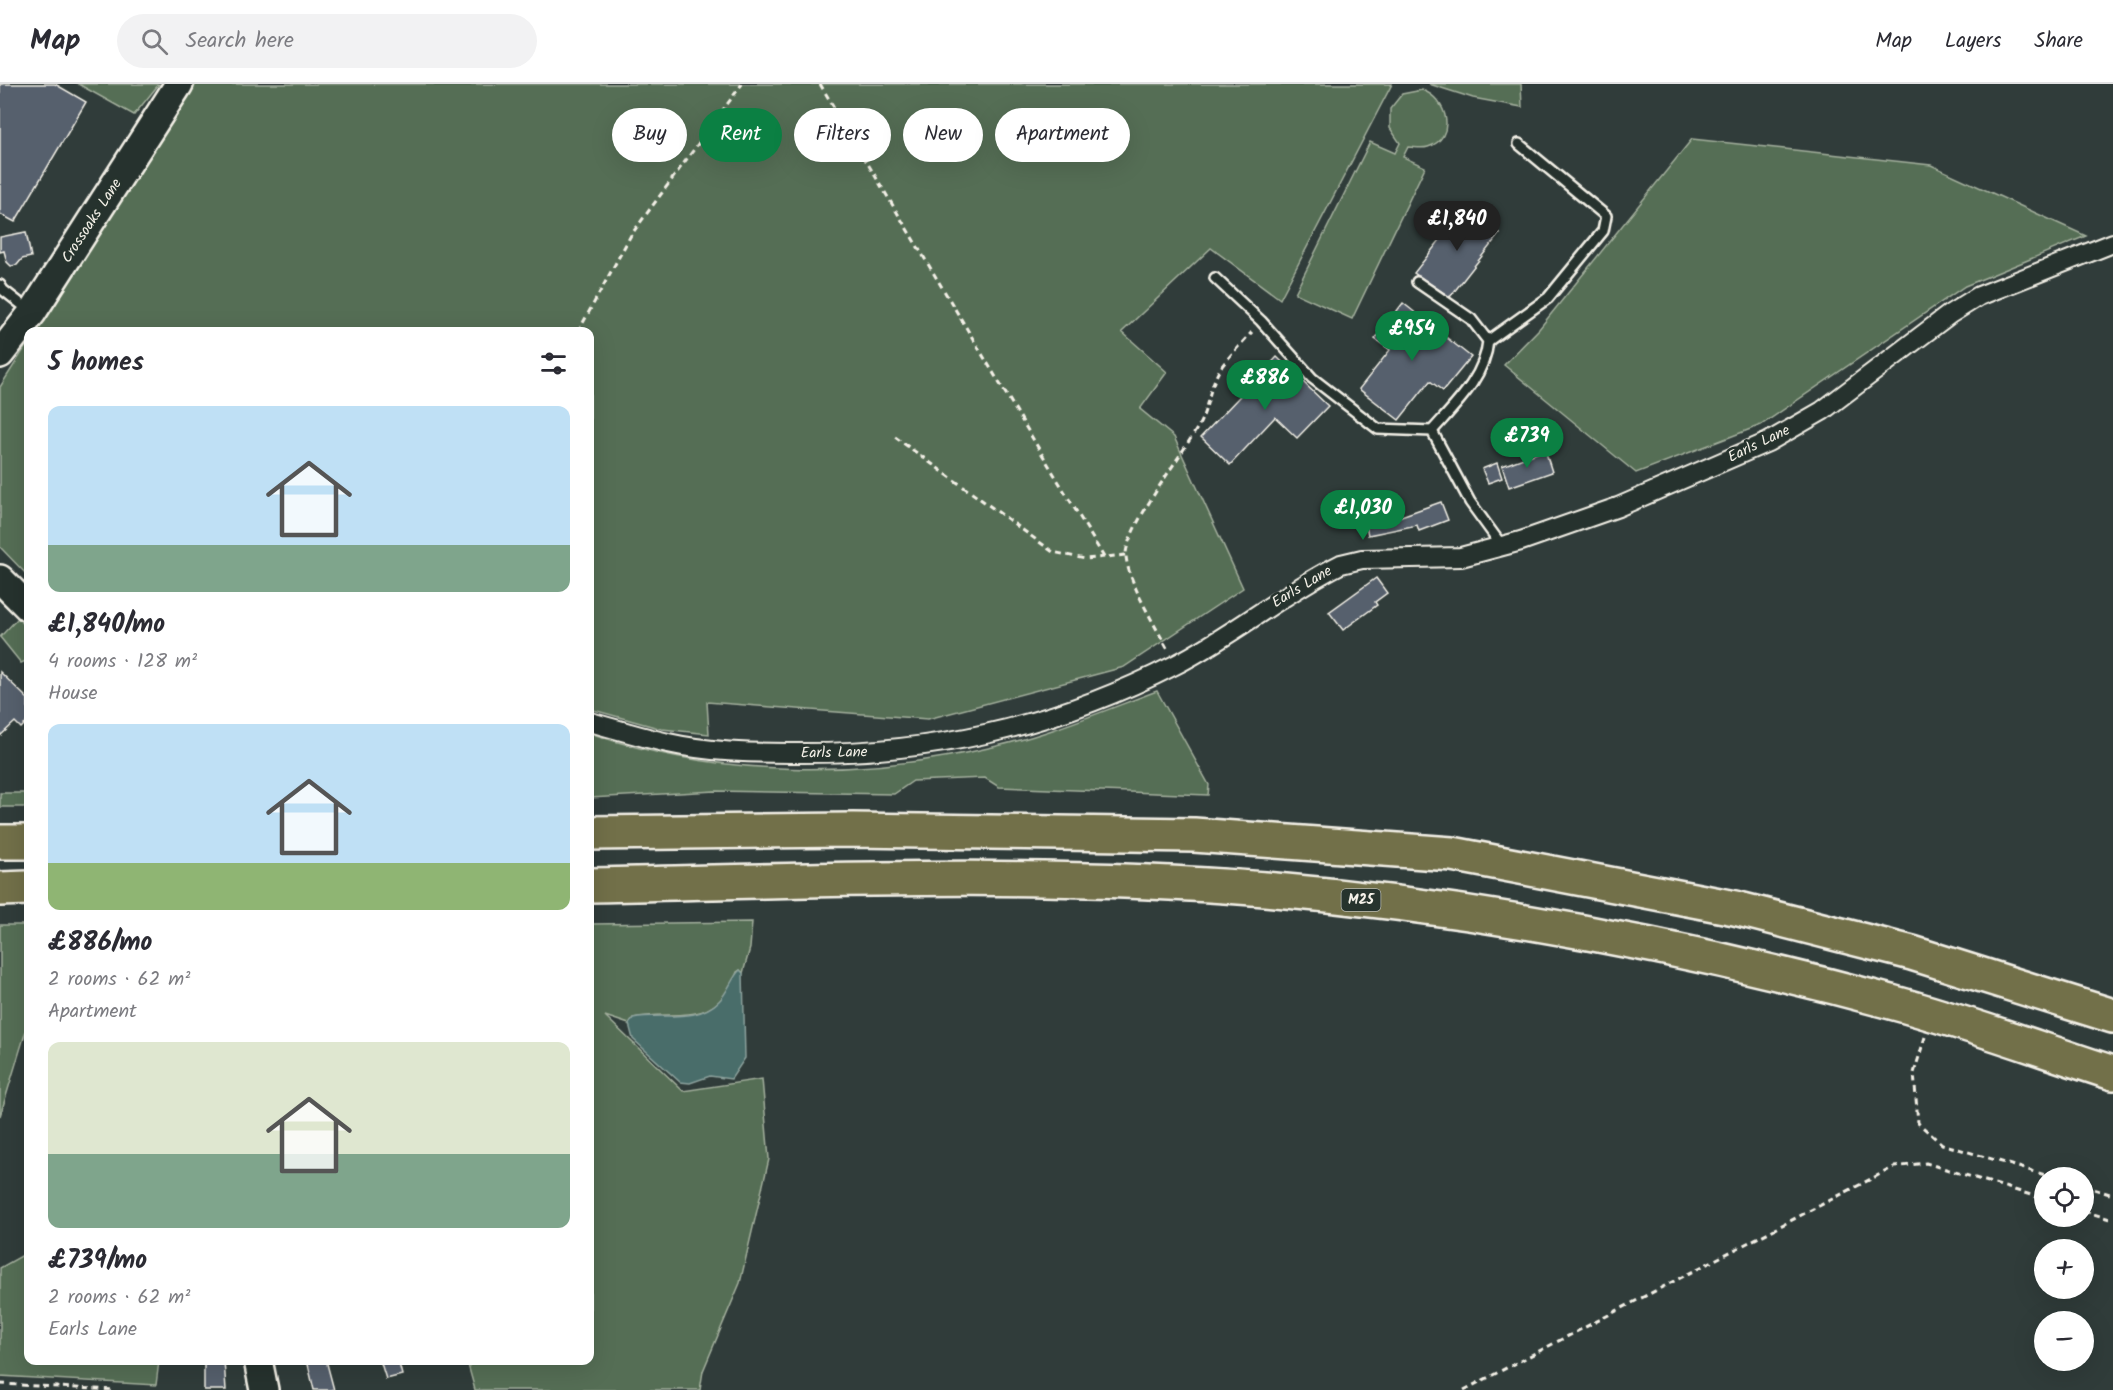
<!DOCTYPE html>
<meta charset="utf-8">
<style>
:root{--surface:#fff;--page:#f2f2f3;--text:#2b2b33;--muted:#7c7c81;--line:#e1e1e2;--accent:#0b8043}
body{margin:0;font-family:Kalam,sans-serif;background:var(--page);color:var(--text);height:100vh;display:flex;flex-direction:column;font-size:22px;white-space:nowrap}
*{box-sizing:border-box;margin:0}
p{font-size:20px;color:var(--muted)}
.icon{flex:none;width:33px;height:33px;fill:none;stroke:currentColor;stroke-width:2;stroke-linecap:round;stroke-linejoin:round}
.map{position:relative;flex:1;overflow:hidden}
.side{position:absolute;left:24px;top:243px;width:570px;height:1038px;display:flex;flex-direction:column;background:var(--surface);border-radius:12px;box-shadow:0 6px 24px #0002}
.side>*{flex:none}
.banner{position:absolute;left:612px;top:24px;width:570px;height:54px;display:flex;gap:12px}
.controls{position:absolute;left:2034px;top:1083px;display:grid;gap:12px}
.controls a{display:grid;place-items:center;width:60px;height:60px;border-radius:50%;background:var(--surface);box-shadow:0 6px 24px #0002;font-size:30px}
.price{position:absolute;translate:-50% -51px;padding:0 14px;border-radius:21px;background:var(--accent);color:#fff;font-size:20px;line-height:39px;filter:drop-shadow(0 2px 3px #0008)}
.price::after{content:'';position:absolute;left:50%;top:36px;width:18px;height:14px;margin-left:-9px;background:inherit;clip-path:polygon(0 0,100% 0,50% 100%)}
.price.on{background:#222;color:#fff}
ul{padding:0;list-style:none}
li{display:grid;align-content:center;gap:12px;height:318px;padding:0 24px}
li span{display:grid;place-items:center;height:186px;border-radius:12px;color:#555}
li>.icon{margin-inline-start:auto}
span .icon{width:108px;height:108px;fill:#fffc;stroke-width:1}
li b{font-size:26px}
h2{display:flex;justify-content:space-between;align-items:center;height:72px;padding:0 24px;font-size:26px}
.chip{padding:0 21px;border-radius:27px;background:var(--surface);box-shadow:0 6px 24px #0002;font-size:21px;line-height:54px}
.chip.on{background:var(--accent);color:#fff}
header{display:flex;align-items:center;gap:36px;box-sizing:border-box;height:84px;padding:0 30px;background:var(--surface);border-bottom:2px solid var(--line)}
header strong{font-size:28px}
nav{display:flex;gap:33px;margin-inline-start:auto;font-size:21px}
.search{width:420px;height:54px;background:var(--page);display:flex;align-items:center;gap:15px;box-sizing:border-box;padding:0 21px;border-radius:33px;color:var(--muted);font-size:22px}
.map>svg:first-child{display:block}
.green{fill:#556e54;stroke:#a4b09e;stroke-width:1.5}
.water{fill:#486d6b;stroke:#8da29d;stroke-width:1.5}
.building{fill:#56606d;stroke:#f4f1e8;stroke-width:1.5}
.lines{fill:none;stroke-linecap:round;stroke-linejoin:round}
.lane-casing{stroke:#f4f1e8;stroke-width:14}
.street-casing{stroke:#f4f1e8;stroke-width:22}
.secondary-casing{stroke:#f4f1e8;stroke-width:32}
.highway-casing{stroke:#f4f1e8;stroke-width:38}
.path{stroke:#f4f1e8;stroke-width:3;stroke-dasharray:6 4.5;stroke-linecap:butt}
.lane{stroke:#26332d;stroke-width:9}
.street{stroke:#26332d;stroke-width:18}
.secondary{stroke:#26332d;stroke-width:27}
.highway{stroke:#726f4a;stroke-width:33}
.labels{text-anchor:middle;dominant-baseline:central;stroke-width:5;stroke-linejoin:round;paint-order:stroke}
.shield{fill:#26332d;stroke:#b6b8b0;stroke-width:1.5}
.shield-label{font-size:14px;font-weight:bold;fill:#f4f1e8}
.street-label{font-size:15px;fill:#f4f1e8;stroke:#26332d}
</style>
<header>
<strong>Map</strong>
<div class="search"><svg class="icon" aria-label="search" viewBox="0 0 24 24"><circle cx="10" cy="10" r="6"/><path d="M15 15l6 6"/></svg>Search here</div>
<nav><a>Map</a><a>Layers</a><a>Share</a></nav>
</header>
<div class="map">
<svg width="2113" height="1306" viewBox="0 0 2113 1306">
<rect width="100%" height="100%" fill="#303c3a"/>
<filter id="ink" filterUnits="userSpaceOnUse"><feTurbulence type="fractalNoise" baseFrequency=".0167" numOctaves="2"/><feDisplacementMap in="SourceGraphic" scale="12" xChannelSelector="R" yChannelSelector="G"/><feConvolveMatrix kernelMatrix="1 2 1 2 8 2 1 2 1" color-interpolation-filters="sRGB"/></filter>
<g filter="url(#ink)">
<g class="green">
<path d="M78 0H159L134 31Z"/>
<path d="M196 0H1392L1280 215 1211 164 1122 248 1167 288 1140 325 1174 353 1243 504 1124 583 928 635 707 618 709 650 662 645 590 625V248H36Z"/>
<path d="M1429 0H1521L1522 23 1473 14Z"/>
<path d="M1422 6C1448 15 1457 54 1428 63 1422 65 1414 63 1408 63L1403 73 1425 83 1352 235 1295 209 1370 58 1395 69 1400 59 1390 44V25L1402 10Z"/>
<path d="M1692 55 1931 81 2086 152 1965 202 1761 341 1636 389 1504 281 1539 245Z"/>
<path d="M28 259V492L0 463V303Z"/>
<path d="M18 534 28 545V576L21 579 0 553Z"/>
<path d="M1157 607 1209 701 1208 711 999 703 985 694 913 697 894 710 715 707 590 714V649C718 694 862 694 993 663 1050 650 1103 627 1157 607Z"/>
<rect x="0" y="709" width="28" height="14"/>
<path d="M752 838 750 864 743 889 740 886 737 888C716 946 677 925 633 934L629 940 605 932 683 1007 762 995 769 1075 740 1199 703 1287 700 1306H475L467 1277 590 1276V840Z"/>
<path d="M0 841H28V940L0 1032Z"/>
<path d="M28 1164V1276L159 1277 156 1301 0 1292V1184L25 1170Z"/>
</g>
<path class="water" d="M740 886 743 889 745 974 731 995 710 992 690 999 680 998 633 955 629 940 633 934C661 928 696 940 719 917 728 908 732 893 740 886Z"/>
<g class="building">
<path d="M0 0H55L86 18 15 138 0 130Z"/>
<path d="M1466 123 1500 149 1450 213 1414 189Z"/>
<path d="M26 148 31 173 22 175 17 181 11 182 7 178 4 167 0 168V153Z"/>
<path d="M1403 219 1471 273 1443 307 1430 297 1399 336 1359 305 1390 266 1375 255Z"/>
<path d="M1277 273 1328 322 1297 354 1275 333 1230 381 1201 353Z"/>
<path d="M1545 366 1552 388 1509 403 1502 382Z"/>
<path d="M1497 379 1502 394 1488 399 1482 385Z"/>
<path d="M1386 416 1390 436 1441 418 1448 436 1419 447 1417 441 1368 451 1362 421Z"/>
<path d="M1376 494 1387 509 1375 518 1377 521 1343 546 1329 528Z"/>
<path d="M0 588 28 615V637L21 644 15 638 0 652Z"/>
<path d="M204 1276H224L226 1306H204Z"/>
<path d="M307 1276H326L334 1306H314Z"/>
<path d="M380 1276H398L402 1291 386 1295Z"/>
</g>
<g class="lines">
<g class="lane-casing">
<g id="lane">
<path d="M1215 194 1261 237 1312 294 1378 345 1432 347 1470 418 1502 462"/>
<path d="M1417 198 1471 235 1488 257C1485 293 1455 321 1432 347"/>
<path d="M0 201 3 206 30 227"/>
<path d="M1488 257 1548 214 1603 147 1606 132 1519 60"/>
</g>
</g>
<g class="street-casing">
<path id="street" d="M590 638C616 645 642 653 668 659 708 668 750 669 790 669 928 671 1052 644 1175 581 1232 552 1283 509 1341 480L1362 475 1461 473 1521 457 1618 423 1768 358 1822 327 1950 230 1979 212 2113 159"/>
</g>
<g class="secondary-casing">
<g id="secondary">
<path d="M0 270 32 229 179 0"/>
<path d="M0 495 28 523"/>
<path d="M258 1276 264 1306"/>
</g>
</g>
<g class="highway-casing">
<g id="highway">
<path d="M590 749 853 746 1194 751 1452 770 1735 824 1912 869 2113 932"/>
<path d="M0 758H28"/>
<path d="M590 801C814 796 1041 787 1265 805 1476 823 1687 863 1891 918 1966 938 2039 965 2113 989"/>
<path d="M0 805 28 804"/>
</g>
</g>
<g class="path">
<path d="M820 0 1105 475"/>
<path d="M578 248 631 151 742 0"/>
<path d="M895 353 1053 468 1085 475 1126 471"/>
<path d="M1167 564C1155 541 1128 498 1126 472 1124 447 1184 368 1199 341 1209 322 1209 301 1222 282 1231 270 1242 259 1252 248"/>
<path d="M1925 953 1914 989 1918 1039 1942 1060 2055 1094"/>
<path d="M2084 1102 2113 1111"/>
<path d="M2084 1127 2113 1136"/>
<path d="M0 1300 114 1306"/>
<path d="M1464 1306 1894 1083 1926 1079 2044 1115"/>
</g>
<use href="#lane" class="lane"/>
<use href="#street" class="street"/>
<use href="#secondary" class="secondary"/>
<use href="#highway" class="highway"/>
</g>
</g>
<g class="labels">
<rect class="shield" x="1341.5" y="805" width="39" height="22" rx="4.5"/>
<g class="shield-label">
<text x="1361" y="816">M25</text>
</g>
<g class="street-label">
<text transform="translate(92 137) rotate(-57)">Crossoaks Lane</text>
<text transform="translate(1759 360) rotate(-26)">Earls Lane</text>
<text transform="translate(1302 503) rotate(-31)">Earls Lane</text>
<text transform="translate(834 669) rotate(-1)">Earls Lane</text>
</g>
</g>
</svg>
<div class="controls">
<a><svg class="icon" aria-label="locate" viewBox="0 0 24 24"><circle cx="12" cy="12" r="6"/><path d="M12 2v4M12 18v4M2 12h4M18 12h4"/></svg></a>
<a>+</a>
<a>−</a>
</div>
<b class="price on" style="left:1457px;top:168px">£1,840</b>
<b class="price" style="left:1412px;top:278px">£954</b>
<b class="price" style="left:1265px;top:327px">£886</b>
<b class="price" style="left:1527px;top:385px">£739</b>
<b class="price" style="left:1363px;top:457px">£1,030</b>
<div class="banner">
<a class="chip">Buy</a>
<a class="chip on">Rent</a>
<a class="chip">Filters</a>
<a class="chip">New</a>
<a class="chip">Apartment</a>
</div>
<section class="side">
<h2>5 homes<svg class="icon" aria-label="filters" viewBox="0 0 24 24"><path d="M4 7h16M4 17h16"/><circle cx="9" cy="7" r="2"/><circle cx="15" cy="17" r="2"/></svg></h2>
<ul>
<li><span style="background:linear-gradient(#bfe0f5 75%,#7fa58c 0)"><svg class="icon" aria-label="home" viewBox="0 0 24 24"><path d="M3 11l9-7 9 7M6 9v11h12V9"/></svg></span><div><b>£1,840/mo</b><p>4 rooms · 128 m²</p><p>House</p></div></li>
<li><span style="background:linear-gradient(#bfe0f5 75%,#8fb573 0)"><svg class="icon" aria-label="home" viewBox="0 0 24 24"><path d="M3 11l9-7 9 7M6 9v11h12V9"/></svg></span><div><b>£886/mo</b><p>2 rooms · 62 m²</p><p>Apartment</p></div></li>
<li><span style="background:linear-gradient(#dfe7d0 60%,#7fa58c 0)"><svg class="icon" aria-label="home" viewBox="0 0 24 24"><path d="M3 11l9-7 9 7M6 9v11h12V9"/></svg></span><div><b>£739/mo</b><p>2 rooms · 62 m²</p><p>Earls Lane</p></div></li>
</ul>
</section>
</div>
